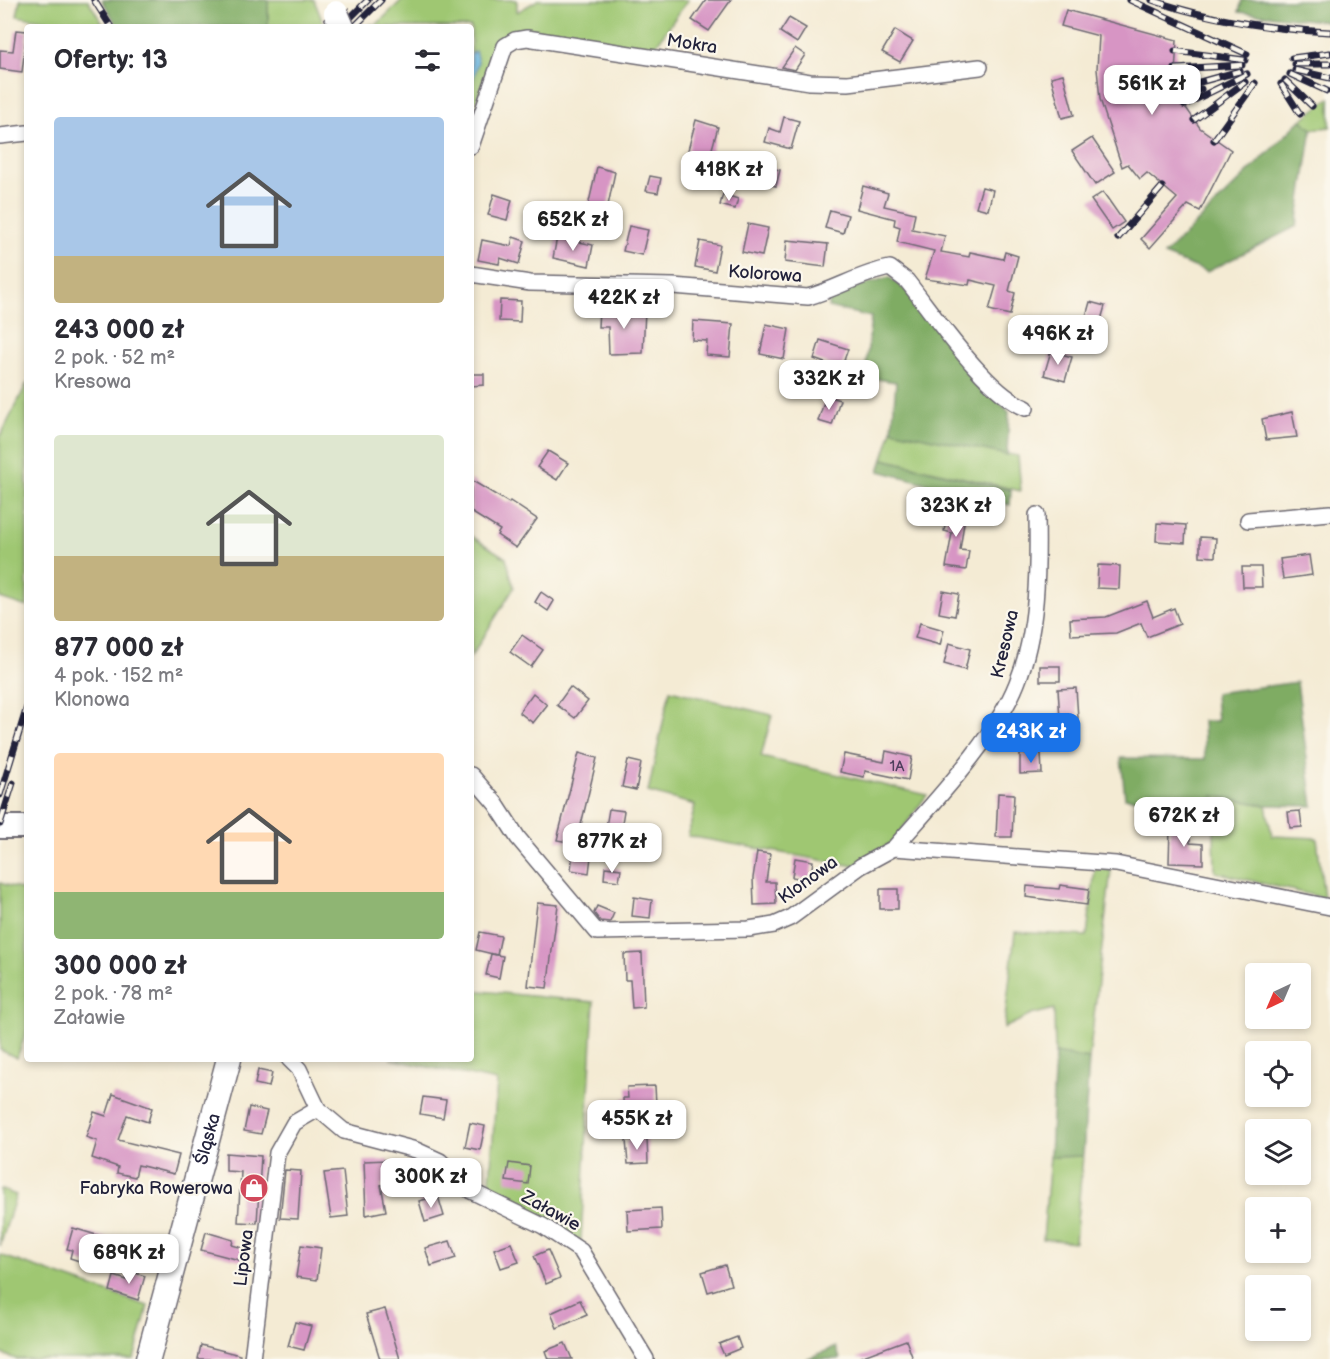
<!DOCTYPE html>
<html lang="pl">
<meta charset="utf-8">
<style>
:root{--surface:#fff;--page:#f7f7f7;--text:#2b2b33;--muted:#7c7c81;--accent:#1a73e8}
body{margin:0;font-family:"Balsamiq Sans",sans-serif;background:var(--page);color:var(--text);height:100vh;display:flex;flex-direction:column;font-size:22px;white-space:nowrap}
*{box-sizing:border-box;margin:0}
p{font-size:20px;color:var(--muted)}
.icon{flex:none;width:33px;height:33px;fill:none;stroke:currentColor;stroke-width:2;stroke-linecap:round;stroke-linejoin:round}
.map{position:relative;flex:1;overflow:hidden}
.panel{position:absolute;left:24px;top:24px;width:450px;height:1038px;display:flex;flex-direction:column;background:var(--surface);border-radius:6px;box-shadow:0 3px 9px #0003}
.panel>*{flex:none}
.needle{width:39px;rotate:224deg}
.tools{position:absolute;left:1245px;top:963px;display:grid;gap:12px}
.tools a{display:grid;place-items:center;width:66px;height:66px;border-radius:6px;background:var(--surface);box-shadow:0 3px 9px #0003;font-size:30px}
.price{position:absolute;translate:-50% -51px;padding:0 14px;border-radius:12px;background:#fff;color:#222;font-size:20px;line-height:39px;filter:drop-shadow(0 2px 3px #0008)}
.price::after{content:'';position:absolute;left:50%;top:36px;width:18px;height:14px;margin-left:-9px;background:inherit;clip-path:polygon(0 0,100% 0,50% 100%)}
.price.on{background:var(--accent);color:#fff}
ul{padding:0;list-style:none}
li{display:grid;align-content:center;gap:12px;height:318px;padding:0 30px}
li span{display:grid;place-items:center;height:186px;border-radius:6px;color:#555}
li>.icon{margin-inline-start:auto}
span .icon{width:108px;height:108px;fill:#fffc;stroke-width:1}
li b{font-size:26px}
h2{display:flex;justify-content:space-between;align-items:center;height:72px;padding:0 30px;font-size:26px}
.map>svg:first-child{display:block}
.green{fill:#9fc772;stroke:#607456;stroke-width:1.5}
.forest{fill:#7fac64;stroke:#506750;stroke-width:1.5}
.water{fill:#71bfeb;stroke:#4a7093;stroke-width:1.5}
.building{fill:#d795c4}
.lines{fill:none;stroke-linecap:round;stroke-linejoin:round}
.street-casing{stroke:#6c6871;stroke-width:18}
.secondary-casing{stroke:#6c6871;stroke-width:26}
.primary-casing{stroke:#6c6871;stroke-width:27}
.street{stroke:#fff;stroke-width:15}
.secondary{stroke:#fff;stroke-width:22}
.primary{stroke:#fff;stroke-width:24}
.rail-casing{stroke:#22223b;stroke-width:7}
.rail{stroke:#fbf7ec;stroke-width:4.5;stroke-dasharray:14;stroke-linecap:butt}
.primary-bridge-casing{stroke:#6c6871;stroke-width:27;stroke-linecap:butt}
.primary-bridge{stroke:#fff;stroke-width:24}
.labels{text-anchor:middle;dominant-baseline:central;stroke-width:4.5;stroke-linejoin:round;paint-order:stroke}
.number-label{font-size:15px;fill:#4f3f5d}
.street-label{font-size:18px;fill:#22223b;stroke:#fbf7ec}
.poi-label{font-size:18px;fill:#22223b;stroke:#fbf7ec;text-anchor:end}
</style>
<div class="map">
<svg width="1330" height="1359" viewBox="0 0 1330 1359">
<rect width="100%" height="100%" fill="#fbf7ec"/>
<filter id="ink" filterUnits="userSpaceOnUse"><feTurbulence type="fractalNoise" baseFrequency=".0167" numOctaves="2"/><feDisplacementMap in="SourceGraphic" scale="12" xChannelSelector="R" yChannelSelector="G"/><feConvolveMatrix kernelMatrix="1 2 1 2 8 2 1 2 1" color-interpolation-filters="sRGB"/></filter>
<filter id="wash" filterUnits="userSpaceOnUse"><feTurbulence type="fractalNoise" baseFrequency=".008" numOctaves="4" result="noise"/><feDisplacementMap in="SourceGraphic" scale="24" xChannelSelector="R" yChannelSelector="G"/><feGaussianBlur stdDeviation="1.35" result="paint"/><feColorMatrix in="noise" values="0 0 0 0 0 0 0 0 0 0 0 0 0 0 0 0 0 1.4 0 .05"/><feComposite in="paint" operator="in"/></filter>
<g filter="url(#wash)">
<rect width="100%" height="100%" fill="#f4ebd4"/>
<g class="green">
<path d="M20 0H88L105 27H79L17 16Z"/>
<path d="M268 0H314L325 27H268Z"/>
<path d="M402 0H517V12L538 0H688L651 52 536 31 512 35 494 52 471 115V27H365L372 24 375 26Z"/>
<path d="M1330 98V127L1312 129 1301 120Z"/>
<path d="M27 383V607L0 598V437Z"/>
<path d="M892 430 1018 456 1021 491 883 459Z"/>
<path d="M471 536 506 558 514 588 471 657Z"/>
<path d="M670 690 772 715 761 757 927 795 893 842 854 866 688 836 695 805 648 792Z"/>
<path d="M1213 796 1266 805 1272 836 1317 838 1324 898 1215 872Z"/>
<path d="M1095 869 1111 870 1089 1059 1055 1053 1054 1009 1031 1015 1004 1028 1015 932 1087 936Z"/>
<path d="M0 883 27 891V1030L17 1058 0 1050Z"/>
<path d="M471 990 594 1002 581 1240 572 1239 489 1194 497 1081 390 1059H471Z"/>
<path d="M1083 1156 1075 1242 1043 1239 1050 1157Z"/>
<path d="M0 1189 16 1195 0 1246Z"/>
<path d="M0 1255 148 1306 134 1359H16L0 1353Z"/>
</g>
<g class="forest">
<path d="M102 0H268V27H118Z"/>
<path d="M1242 0H1330V22L1239 12Z"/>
<path d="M1301 120 1312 129 1297 226 1207 272 1164 255Z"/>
<path d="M889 277 907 291 973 375 1009 412 1007 455 892 430 896 382 865 377 871 317 828 307 830 295Z"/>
<path d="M883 459 1011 490 1010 505 879 471Z"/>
<path d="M1297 682 1313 806 1266 805 1213 796V807L1125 798 1121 758 1205 759 1203 721H1217L1215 693Z"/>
<path d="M1055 1053 1089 1059 1083 1156 1050 1157Z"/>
<path d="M836 1347 840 1359H806Z"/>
</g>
<path class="water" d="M475 51 478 62 471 87V54Z"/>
<g id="blocks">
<g class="building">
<path d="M706 0H731L709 31 692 20Z"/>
<path d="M1066 10 1177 40 1175 74 1184 105 1200 128 1231 150 1200 211 1188 205 1150 248 1141 239 1177 198 1147 173 1140 179 1128 164 1122 167 1100 99 1097 69 1099 36 1061 26Z"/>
<path d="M789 18 806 28 797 43 780 32Z"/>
<path d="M16 30 27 31 22 72 0 69V50L13 51Z"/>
<path d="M895 30 913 41 900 62 882 52Z"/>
<path d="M795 48 805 55 795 70 785 68 782 67Z"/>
<path d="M1063 74 1074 115 1062 118 1051 77Z"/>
<path d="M784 117 799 121 791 149 765 142 769 128 780 132Z"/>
<path d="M696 120 718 127 710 156 688 150Z"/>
<path d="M1092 138 1115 172 1095 185 1072 151Z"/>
<path d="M762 166 780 170 776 186 758 182Z"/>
<path d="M597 167 615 172 606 215 587 211Z"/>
<path d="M650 176 661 178 658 193 646 191Z"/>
<path d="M863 186 888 193 884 206 915 213 912 229 945 236 941 252 969 257 970 252 1003 259 1005 252 1018 256 1009 291 1015 293 1010 315 989 310 996 286 970 280 969 285 925 279 934 251 897 242 900 227 894 225 895 219 857 209Z"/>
<path d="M982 187 993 190 988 210 976 207Z"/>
<path d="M1103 192 1124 222 1112 230 1091 200Z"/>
<path d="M494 194 512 200 507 220 488 215Z"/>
<path d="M723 194 738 199 735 209 720 205Z"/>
<path d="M830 210 848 215 843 233 825 228Z"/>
<path d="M748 224 768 228 762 256 742 252Z"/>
<path d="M629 226 648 230 642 255 623 251Z"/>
<path d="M513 237 525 241 519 264 500 258 499 264 478 260 482 240 511 246Z"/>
<path d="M557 237 593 245 589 266 553 258Z"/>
<path d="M787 240 828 244 825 267 785 262Z"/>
<path d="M700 241 720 245 715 271 695 267Z"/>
<path d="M500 300 521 301 520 322 499 321Z"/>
<path d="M1090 302 1105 306 1099 327 1084 323Z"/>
<path d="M620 307 645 310 643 353 609 354 608 327H598L599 309 619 311Z"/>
<path d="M693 321 733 324 730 357 706 355 707 341 692 340Z"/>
<path d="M766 324 789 329 784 359 760 354Z"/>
<path d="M820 340 848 349 841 369 814 359Z"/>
<path d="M1051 351 1072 357 1065 381 1044 375Z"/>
<path d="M471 374H484V385L471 386Z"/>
<path d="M826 396 840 400 832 425 818 421Z"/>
<path d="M1292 412 1297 437 1266 440 1262 419Z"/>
<path d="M548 451 568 463 557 480 537 467Z"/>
<path d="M471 480 509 503 510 501 537 519 516 548 497 535 500 530 471 512Z"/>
<path d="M949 505 966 509 960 550 969 551 966 570 946 567 952 533 944 531Z"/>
<path d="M1157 523 1186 525 1185 543 1156 541Z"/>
<path d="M1200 537 1216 538 1215 557 1200 556Z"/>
<path d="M1309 555 1312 575 1283 579 1280 559Z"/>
<path d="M1098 565 1120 566 1119 589 1097 588Z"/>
<path d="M1242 567H1261L1262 587H1243Z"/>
<path d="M943 591 959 594 955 616 939 613Z"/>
<path d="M541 592 554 601 548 611 535 602Z"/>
<path d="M1147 601 1153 617 1174 608 1180 624 1147 637 1141 623 1116 633 1071 635 1070 619 1106 617Z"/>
<path d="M920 623 944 630 940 645 915 638Z"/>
<path d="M522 635 543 650 531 667 510 652Z"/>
<path d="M949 643 970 649 965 670 944 664Z"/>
<rect x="1040" y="666" width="20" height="15"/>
<path d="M570 687 588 701 575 718 557 705Z"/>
<path d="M1076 688 1078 718 1060 719 1058 689Z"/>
<path d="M533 693 547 705 533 723 519 712Z"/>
<path d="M886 751 912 757 908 780 865 771 864 777 840 772 844 754 884 762Z"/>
<path d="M579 753 597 758 580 829 594 832 589 873 571 870 574 843 557 840Z"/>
<path d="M1041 753 1042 773 1020 774V754Z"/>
<path d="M628 760 641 763 636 790 622 787Z"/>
<path d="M998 793 1014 794 1012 837H996Z"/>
<path d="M609 809 624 811 621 829 606 827Z"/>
<path d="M1300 811 1302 827 1290 828 1288 812Z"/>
<path d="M1170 828H1190V843L1203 844V864L1169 863Z"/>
<path d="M757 852 770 854 766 882H775L776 904 754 905 753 878Z"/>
<path d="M795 858 813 861 810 880 792 877Z"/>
<path d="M605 867 621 869 619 881 604 879Z"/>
<path d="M1060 885 1089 889 1087 905 1026 897 1027 886 1059 889Z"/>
<rect x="880" y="889" width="18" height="20"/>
<path d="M634 897 652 900 650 918 632 916Z"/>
<path d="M537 903 558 905 547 988 528 986Z"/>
<path d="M597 906 614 913 610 922 600 921 594 913Z"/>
<path d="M480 932 501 936 497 955 476 950Z"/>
<path d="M642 953 644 1007 632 1008 630 980H625L624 954Z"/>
<path d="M491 954 503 956 499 978 486 975Z"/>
<path d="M258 1070 272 1073 269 1087 255 1084Z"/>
<path d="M655 1086 656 1104H648V1117L624 1118 623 1098H628L627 1087Z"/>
<path d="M113 1094 152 1108 148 1122 127 1115 118 1140 179 1155 174 1174 138 1165 135 1177 117 1173 118 1167 92 1158 97 1141 86 1137 94 1112 106 1116Z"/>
<path d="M423 1097 446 1100 443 1118 420 1114Z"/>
<path d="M249 1107 267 1111 261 1134 244 1131Z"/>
<path d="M470 1123 485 1126 480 1150 465 1147Z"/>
<path d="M647 1139 648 1163 628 1164 626 1140Z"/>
<path d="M226 1153 261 1156 257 1223 238 1222 241 1172 226 1171Z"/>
<path d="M388 1160 389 1184 381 1185 386 1211 366 1215 364 1161Z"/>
<path d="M509 1163 530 1166 528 1184 506 1181Z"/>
<path d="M285 1170 301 1171 298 1219 280 1218Z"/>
<path d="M343 1171 348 1216 331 1218 324 1173Z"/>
<path d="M438 1196 444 1216 425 1222 419 1201Z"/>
<path d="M661 1208 662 1229 628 1231 627 1210Z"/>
<path d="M73 1228 110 1239 101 1268 70 1258 72 1250 67 1249Z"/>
<path d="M206 1232 233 1240 232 1245 250 1250 247 1262 201 1250Z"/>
<path d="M450 1241 456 1258 431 1266 425 1248Z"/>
<path d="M511 1243 519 1262 501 1268 494 1249Z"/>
<path d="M301 1245 321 1248 317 1280 296 1277Z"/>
<path d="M548 1250 560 1278 546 1284 534 1256Z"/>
<path d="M725 1265 731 1285 708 1292 702 1272Z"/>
<path d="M129 1271 145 1276 138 1300 110 1291 114 1276 127 1280Z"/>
<path d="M580 1300 587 1315 557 1328 551 1313Z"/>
<path d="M385 1309 400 1359H380L366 1314Z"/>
<path d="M295 1322 311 1326 304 1350 288 1346Z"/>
<path d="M737 1337 741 1348 724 1355 719 1344Z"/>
<path d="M906 1340 913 1359H858V1358Z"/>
<path d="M565 1343 572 1359H548L545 1351Z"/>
<path d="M201 1345 240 1355V1359H198Z"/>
</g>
</g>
</g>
<g filter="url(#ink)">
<use href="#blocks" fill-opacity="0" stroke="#6c6871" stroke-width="1.5"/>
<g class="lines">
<g class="street-casing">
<g id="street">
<path d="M0 136 27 133"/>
<path d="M471 146 505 46 515 40 527 38 810 82 848 83 980 67"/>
<path d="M471 274 530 283 673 286 808 297C837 289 861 273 890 268L907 281C935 316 986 393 1026 408"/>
<path d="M1248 520 1330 513"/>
<path d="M471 775 496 804 518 838 597 932 749 929 774 925 790 918 861 866 894 848 1116 864 1330 907"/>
<path d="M894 848C933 803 995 739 1017 683 1038 631 1038 570 1037 515"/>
<path d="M289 1059 299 1069 318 1109 344 1131 416 1150 440 1161 471 1191 543 1226 581 1251 646 1359"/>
<path d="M252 1359 277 1153 294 1123 318 1109"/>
</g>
</g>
<g class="secondary-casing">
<path id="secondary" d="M0 827H27"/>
</g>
<g class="primary-casing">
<g id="primary">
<path id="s1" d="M148 1359 229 1059"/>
</g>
</g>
<use href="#street" class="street"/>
<use href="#secondary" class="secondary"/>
<use href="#primary" class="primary"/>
<g class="rail-casing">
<g id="rail">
<path d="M94 0 111 27"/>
<path d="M1130 0 1247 54"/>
<path d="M1152 0C1210 20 1269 29 1330 32"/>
<path d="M341 27 368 0"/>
<path d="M354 27 381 0"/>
<path d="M1175 51 1245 60"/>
<path d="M1292 58 1330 53"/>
<path d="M1295 64H1330"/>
<path d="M1175 69 1242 65"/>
<path d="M1295 70 1330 78"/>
<path d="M1290 74 1327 91"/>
<path d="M1285 80 1312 106"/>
<path d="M1281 84 1300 114"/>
<path d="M1178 88 1240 71"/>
<path d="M1181 96 1201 89"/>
<path d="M1184 105 1247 74"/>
<path d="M1194 120 1245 82"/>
<path d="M1214 140 1255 83"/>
<path d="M1118 238 1162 187"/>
<path d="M0 795 27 707"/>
<path d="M0 824 13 783"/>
</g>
</g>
<use href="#rail" class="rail"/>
<g class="primary-bridge-casing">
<path id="primary-bridge" d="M336 13 342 27"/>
</g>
<use href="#primary-bridge" class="primary-bridge"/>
</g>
</g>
<defs>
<g id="shop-disc" transform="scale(1.5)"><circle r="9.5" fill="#d1495b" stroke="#fbf7ec"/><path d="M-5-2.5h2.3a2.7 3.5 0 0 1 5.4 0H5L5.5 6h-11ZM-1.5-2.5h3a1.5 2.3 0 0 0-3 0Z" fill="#fff"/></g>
</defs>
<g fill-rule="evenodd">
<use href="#shop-disc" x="254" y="1188"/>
</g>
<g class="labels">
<g class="number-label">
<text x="897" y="766">1A</text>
</g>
<g class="street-label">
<text transform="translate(692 44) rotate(9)">Mokra</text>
<text transform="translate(765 274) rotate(4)">Kolorowa</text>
<text transform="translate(1005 644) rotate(-77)">Kresowa</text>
<text transform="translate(808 880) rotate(-36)">Klonowa</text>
<text stroke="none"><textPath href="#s1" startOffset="228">Śląska</textPath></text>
<text transform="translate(551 1211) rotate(29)">Załawie</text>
<text transform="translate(244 1258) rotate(-83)">Lipowa</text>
</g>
<g class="poi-label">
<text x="233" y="1188">Fabryka Rowerowa</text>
</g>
</g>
</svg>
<div class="tools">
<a><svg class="needle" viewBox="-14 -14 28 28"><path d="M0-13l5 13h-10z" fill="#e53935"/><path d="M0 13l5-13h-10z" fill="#7c7c81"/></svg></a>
<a><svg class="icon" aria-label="locate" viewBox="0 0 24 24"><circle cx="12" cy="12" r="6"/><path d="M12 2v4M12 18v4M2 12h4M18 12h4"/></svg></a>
<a><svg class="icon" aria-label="layers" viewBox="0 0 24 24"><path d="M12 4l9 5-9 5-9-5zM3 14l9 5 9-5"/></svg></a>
<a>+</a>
<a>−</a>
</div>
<b class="price" style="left:1152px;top:116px">561K zł</b>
<b class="price" style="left:729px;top:202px">418K zł</b>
<b class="price" style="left:573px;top:252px">652K zł</b>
<b class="price" style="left:624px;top:330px">422K zł</b>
<b class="price" style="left:1058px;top:366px">496K zł</b>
<b class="price" style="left:829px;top:411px">332K zł</b>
<b class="price" style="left:956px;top:538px">323K zł</b>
<b class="price on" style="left:1031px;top:764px">243K zł</b>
<b class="price" style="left:1184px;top:848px">672K zł</b>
<b class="price" style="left:612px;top:874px">877K zł</b>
<b class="price" style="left:637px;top:1151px">455K zł</b>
<b class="price" style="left:431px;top:1209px">300K zł</b>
<b class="price" style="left:129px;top:1285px">689K zł</b>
<section class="panel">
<h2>Oferty: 13<svg class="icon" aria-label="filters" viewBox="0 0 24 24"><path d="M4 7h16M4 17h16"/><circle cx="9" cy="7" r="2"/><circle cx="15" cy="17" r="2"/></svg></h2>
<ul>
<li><span style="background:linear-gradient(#a9c7e8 75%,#c2b280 0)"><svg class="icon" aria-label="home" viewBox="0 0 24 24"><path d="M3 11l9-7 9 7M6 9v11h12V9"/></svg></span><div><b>243 000 zł</b><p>2 pok. · 52 m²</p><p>Kresowa</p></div></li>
<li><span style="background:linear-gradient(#dfe7d0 65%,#c2b280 0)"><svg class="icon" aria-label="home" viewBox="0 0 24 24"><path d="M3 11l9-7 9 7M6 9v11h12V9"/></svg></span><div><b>877 000 zł</b><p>4 pok. · 152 m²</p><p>Klonowa</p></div></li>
<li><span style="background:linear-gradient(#ffd9b3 75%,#8fb573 0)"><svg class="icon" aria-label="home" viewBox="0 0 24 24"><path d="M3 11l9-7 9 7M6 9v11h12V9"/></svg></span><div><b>300 000 zł</b><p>2 pok. · 78 m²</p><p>Załawie</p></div></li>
</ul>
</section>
</div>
